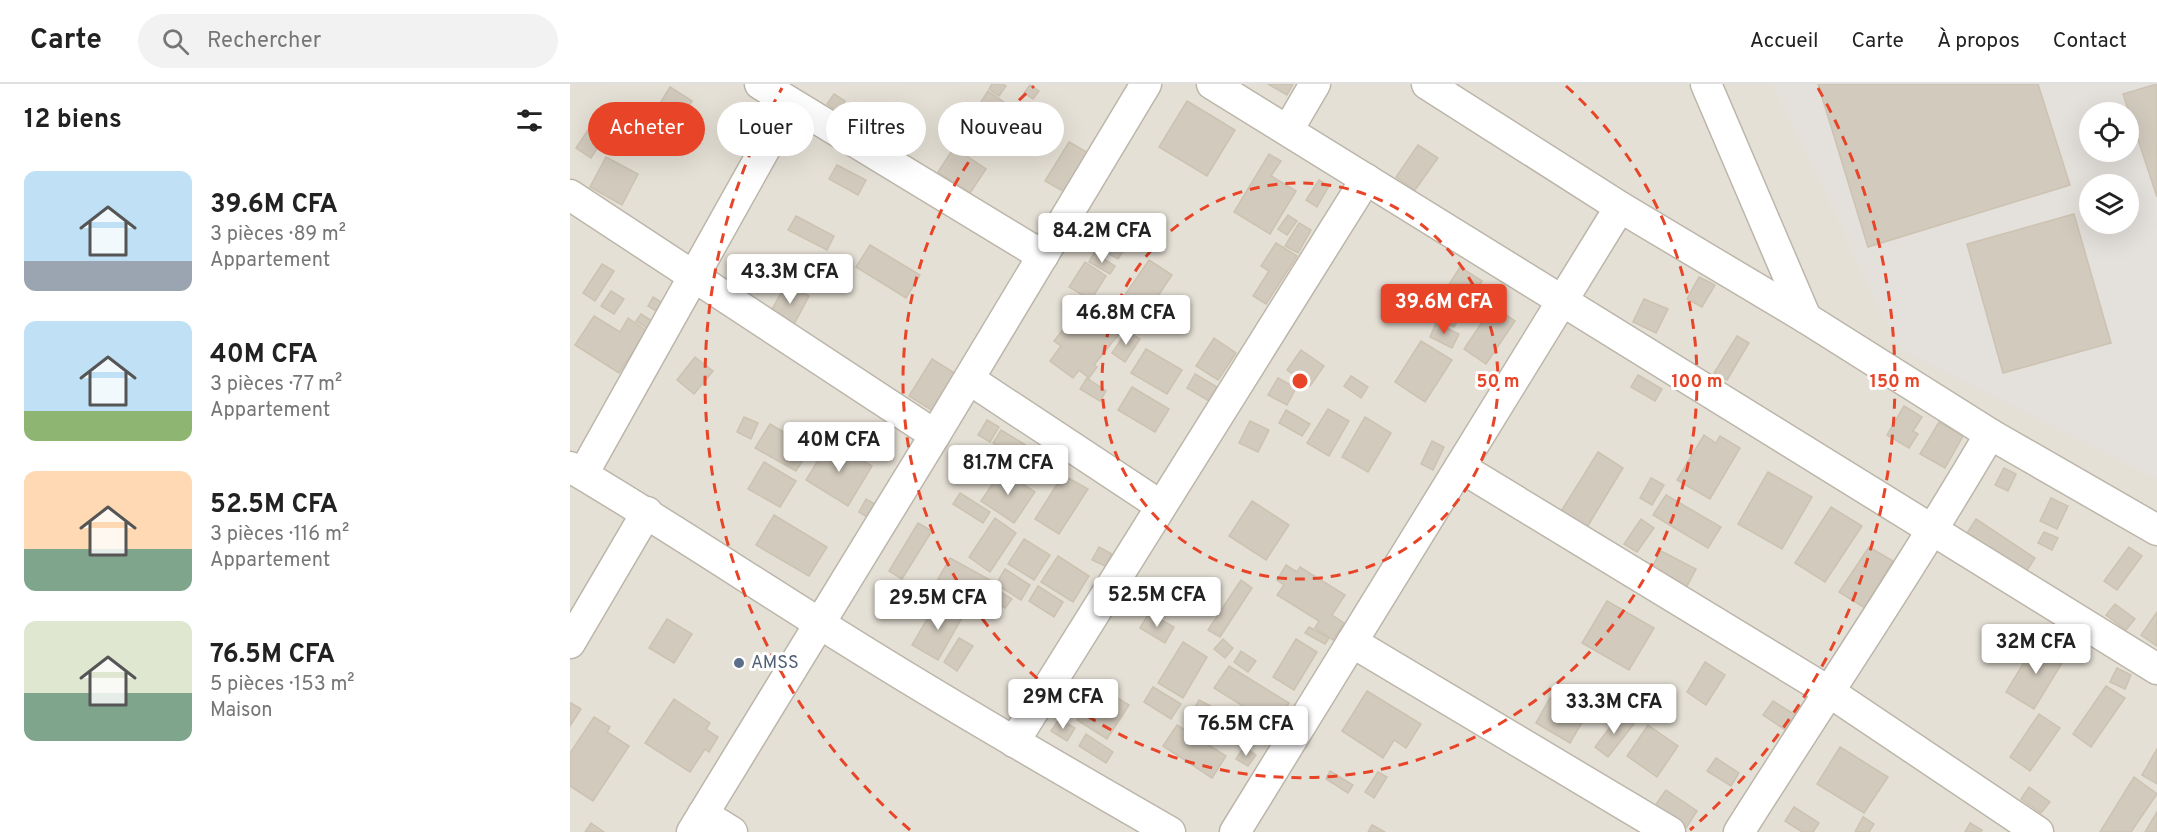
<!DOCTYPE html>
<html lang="fr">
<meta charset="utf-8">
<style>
:root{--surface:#fff;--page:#f2f2f2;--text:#222;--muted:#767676;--line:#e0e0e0;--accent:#e84427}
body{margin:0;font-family:Overpass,sans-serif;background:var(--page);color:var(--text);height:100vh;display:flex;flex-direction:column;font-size:22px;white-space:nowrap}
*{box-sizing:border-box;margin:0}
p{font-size:20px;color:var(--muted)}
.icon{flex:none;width:33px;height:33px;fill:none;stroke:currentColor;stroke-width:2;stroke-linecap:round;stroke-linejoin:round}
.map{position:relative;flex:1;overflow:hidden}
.drawer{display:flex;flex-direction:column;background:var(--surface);width:570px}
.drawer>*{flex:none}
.guide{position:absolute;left:18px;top:18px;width:570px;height:54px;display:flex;gap:12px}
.fabs{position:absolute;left:1509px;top:18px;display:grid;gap:12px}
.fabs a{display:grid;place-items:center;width:60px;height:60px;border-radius:50%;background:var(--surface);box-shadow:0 6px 24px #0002;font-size:30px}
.price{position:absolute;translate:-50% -51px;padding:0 14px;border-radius:6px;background:#fff;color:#222;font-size:20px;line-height:39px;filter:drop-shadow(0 2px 3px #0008)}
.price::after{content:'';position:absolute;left:50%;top:36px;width:18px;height:14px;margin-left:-9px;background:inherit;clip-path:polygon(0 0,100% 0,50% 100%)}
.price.active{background:var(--accent);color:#fff}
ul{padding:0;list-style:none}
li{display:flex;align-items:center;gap:18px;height:150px;padding:0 24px}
li span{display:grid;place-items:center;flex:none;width:168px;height:120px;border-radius:12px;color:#555}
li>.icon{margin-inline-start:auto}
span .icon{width:72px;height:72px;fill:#fffc;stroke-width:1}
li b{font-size:26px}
h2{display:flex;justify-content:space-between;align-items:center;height:72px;padding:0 24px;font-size:26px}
.pill{padding:0 21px;border-radius:27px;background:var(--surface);box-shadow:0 6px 24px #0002;font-size:21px;line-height:54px}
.pill.active{background:var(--accent);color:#fff}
header{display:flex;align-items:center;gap:36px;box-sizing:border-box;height:84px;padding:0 30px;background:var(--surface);border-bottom:2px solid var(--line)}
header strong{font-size:28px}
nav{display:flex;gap:33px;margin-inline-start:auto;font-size:21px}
.search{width:420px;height:54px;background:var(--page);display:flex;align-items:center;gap:15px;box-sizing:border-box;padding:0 21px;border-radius:33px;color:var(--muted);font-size:22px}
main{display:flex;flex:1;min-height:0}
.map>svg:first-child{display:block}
.residential{fill:#e5e0d5;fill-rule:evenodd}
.industrial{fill:#e4e0db;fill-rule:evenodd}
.building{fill:#d2cabd;stroke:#ccc2b1;stroke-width:1.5}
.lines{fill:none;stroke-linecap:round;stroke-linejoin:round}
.minor-casing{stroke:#bcb6aa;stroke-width:33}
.minor{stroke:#fff;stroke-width:30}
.ring{fill:none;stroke:#e84427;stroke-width:3;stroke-dasharray:10 8}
.service-dot{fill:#5c6f8a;stroke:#fff;stroke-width:2}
.labels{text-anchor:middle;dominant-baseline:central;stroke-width:6;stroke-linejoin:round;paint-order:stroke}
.service-label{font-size:18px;fill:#4e5e75;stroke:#fff;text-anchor:start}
.centre{fill:#e84427;stroke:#fff;stroke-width:3}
.ring-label{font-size:18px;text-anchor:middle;font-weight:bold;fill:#e84427;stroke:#fff;stroke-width:6;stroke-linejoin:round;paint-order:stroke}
</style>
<header>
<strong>Carte</strong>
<div class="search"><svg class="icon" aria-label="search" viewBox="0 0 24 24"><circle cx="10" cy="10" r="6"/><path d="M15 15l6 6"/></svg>Rechercher</div>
<nav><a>Accueil</a><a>Carte</a><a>À propos</a><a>Contact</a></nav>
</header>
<main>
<section class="drawer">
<h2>12 biens<svg class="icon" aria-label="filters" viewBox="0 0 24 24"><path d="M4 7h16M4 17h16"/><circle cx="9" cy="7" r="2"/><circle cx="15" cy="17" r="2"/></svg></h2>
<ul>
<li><span style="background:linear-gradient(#bfe0f5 75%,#9aa5b1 0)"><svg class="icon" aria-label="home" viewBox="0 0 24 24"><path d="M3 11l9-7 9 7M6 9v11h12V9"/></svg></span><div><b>39.6M CFA</b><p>3 pièces · 89 m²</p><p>Appartement</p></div></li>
<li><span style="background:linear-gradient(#bfe0f5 75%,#8fb573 0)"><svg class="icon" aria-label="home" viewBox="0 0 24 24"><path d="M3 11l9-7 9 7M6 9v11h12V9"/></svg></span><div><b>40M CFA</b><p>3 pièces · 77 m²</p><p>Appartement</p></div></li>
<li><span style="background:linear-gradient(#ffd9b3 65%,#7fa58c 0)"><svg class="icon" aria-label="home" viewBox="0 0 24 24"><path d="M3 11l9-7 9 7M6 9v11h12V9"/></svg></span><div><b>52.5M CFA</b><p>3 pièces · 116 m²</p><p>Appartement</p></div></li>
<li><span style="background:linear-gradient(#dfe7d0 60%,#7fa58c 0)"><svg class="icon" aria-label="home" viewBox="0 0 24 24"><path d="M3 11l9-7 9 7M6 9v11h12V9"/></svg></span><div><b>76.5M CFA</b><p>5 pièces · 153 m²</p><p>Maison</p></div></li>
</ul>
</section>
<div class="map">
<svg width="1587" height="748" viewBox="0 0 1587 748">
<rect width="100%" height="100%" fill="#f2eee6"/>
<path class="residential" d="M0 0H1587V748H0ZM1520 28H1558V68H1520ZM1520 100H1558V140H1520Z"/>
<path class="industrial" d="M1203 0H1587V395L1329 265ZM1520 28H1558V68H1520ZM1520 100H1558V140H1520Z"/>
<g class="building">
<path d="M422 0H433L436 2 429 12 419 5Z"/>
<path d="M698 0H723L717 11Z"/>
<path d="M1248 0H1468L1500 101 1298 163Z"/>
<path d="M1587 0V113L1553 10Z"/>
<path d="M460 1 469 7 463 15 454 9Z"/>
<path d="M100 3 122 17 94 62 72 48Z"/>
<path d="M418 7 453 31 438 53 403 30Z"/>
<path d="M264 10 275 17 269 28 257 20Z"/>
<path d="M617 17 665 46 637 92 589 63Z"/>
<path d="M26 34 41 43 21 74 6 64Z"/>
<path d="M393 50 406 58 397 72 416 85 400 109 368 88Z"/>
<path d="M499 58 522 71 498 110 475 97Z"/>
<path d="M848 61 868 74 845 106 826 93Z"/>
<path d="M699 70 711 77 701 92 726 107 700 150 664 128Z"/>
<path d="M36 73 68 90 52 121 20 103Z"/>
<path d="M267 81 296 96 288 111 259 95Z"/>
<path d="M749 96 759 102 747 123 736 116Z"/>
<path d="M1504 130 1541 259 1433 289 1397 160Z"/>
<path d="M718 131 727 137 717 151 708 145Z"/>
<path d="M226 132 264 152 257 166 218 146Z"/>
<path d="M729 139 741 146 728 169 715 162Z"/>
<path d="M536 143 560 157 548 175 524 161Z"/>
<path d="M706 159 727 172 696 220 683 212 699 187 691 182Z"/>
<path d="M300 161 350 191 336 214 286 183Z"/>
<path d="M524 169 545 182 540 190 519 178Z"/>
<path d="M579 176 602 191 570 239 546 224Z"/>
<path d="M515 178 536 192 521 216 499 203Z"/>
<path d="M32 180 44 187 25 217 13 209Z"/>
<path d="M890 183 912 197 884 243 861 229Z"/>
<path d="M1129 193 1145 201 1132 223 1117 215Z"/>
<path d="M216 200 239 212 223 242 200 229Z"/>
<path d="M41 207 54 215 44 230 31 222Z"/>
<path d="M83 213 99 223 94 232 78 222Z"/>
<path d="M1074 215 1098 225 1086 249 1063 238Z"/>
<path d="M511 222 548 251 524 281 527 283 519 294 509 286 503 294 480 277 491 262 484 257Z"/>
<path d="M923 222 945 237 916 280 894 265Z"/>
<path d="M71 230 82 237 77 244 66 237Z"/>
<path d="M24 232 50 248 58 234 77 247 49 289 5 261Z"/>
<path d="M866 239 889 250 882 264 860 253Z"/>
<path d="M557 247 570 255 555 278 542 269Z"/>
<path d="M1167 252 1179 259 1157 296 1144 289Z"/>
<path d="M644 254 666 269 648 296 626 282Z"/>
<path d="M851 257 882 276 855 318 825 298Z"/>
<path d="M576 265 612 286 597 310 561 289Z"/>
<path d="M731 266 754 282 740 302 717 286Z"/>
<path d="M125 273 143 287 124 310 107 296Z"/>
<path d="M362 275 386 290 363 327 339 312Z"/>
<path d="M625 290 647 303 639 317 617 304Z"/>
<path d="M1068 291 1092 305 1085 317 1061 303Z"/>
<path d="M781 292 798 303 791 314 774 302Z"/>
<path d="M517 294 536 307 530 317 510 305Z"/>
<path d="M708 294 726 304 717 321 698 311Z"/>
<path d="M562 303 599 325 585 348 548 326Z"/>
<path d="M1334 322 1352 333 1343 347 1348 350 1339 364 1317 351Z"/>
<path d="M758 325 779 337 759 372 737 359Z"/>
<path d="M716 326 740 340 732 352 709 339Z"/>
<path d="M174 333 188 339 181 355 167 348Z"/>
<path d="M795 333 821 349 798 388 772 373Z"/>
<path d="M417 336 429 343 420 358 408 351Z"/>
<path d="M680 337 699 346 688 368 669 359Z"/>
<path d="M1369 338 1393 352 1375 384 1350 370Z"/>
<path d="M200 340 241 364 226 387 185 364Z"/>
<path d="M431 346 469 369 461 382 423 359Z"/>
<path d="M1134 351 1146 359 1150 352 1170 364 1140 415 1107 396Z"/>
<path d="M260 357 302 382 278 422 236 396Z"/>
<path d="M862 357 874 363 863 386 851 380Z"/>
<path d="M1028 368 1053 384 1016 445 990 429Z"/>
<path d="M194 378 226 397 210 423 178 405Z"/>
<path d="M1434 384 1446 390 1438 407 1425 401Z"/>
<path d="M432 386 465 408 444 439 411 417Z"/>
<path d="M1198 388 1242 413 1212 465 1168 440Z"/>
<path d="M493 391 518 405 489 450 465 435Z"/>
<path d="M1081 394 1094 401 1082 421 1070 414Z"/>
<path d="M390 409 420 428 413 439 383 420Z"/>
<path d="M1096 411 1151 443 1138 464 1083 431Z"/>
<path d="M1481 414 1498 422 1487 445 1470 437Z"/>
<path d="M296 415 305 420 297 433 289 428Z"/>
<path d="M682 417 719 441 696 476 659 452Z"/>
<path d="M1261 423 1292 442 1255 498 1225 479Z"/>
<path d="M204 431 257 463 239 492 186 461Z"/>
<path d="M425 434 446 449 420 488 399 473Z"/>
<path d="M1071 435 1084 444 1067 468 1054 460Z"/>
<path d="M1406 435 1465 474 1456 488 1397 449Z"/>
<path d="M348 439 362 447 332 495 319 487Z"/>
<path d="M1474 448 1488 454 1482 466 1468 459Z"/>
<path d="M454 455 480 471 464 496 438 480Z"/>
<path d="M529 463 542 470 535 482 522 476Z"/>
<path d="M1299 463 1323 477 1295 524 1269 508Z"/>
<path d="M1559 463 1572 472 1547 506 1534 497Z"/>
<path d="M1091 467 1126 485 1116 504 1081 485Z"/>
<path d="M488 472 519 492 503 518 471 498Z"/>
<path d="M380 474 420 496 412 510 384 494 380 502 368 495Z"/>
<path d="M716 481 727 488 730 483 775 511 762 531 774 539 763 556 745 544 749 537 707 511 714 501 707 496Z"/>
<path d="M435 485 460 501 451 516 426 500Z"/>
<path d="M671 496 682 504 650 553 638 546Z"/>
<path d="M468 502 493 518 484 533 459 517Z"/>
<path d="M424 504 442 515 435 524 418 513Z"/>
<path d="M1037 517 1084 544 1059 586 1012 559Z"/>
<path d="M367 518 393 532 368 576 342 561Z"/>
<path d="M1545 520 1565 535 1556 546 1536 531Z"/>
<path d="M1587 528V562L1571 551Z"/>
<path d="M579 529 604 543 595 559 570 544Z"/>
<path d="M97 535 122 550 104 579 79 564Z"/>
<path d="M739 543 759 554 755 560 735 549Z"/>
<path d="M389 554 403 562 387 587 374 578Z"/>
<path d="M653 555 663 564 655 574 644 565Z"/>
<path d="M726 555 747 568 724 606 703 593Z"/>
<path d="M1467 557 1495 574 1464 625 1436 608Z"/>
<path d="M613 558 637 573 613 614 588 599Z"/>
<path d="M671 567 686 577 678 588 664 578Z"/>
<path d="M1135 578 1155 591 1136 621 1117 608Z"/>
<path d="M659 582 719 619 705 642 644 604Z"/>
<path d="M1547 584 1561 591 1555 605 1540 598Z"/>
<path d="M528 602 559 621 537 655 507 636Z"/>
<path d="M996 602 1024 618 1000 659 966 639 980 614 987 618Z"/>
<path d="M1536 602 1555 614 1521 663 1503 650Z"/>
<path d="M583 603 611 620 601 635 574 618Z"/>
<path d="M797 607 851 640 836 664 824 656 813 674 772 647Z"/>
<path d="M104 615 140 639 136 645 148 653 139 668 135 665 120 688 75 659Z"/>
<path d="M629 616 656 630 643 654 616 640Z"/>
<path d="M1203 617 1230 634 1220 649 1193 631Z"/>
<path d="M1 619 11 625 0 642V620Z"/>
<path d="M1050 630 1064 640 1038 673 1025 663Z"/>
<path d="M1469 630 1490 644 1460 687 1440 673Z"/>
<path d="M24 633 40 643 37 648 59 662 23 717 0 702V669Z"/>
<path d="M489 635 505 644 497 657 481 647Z"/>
<path d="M607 641 656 672 642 694 593 662Z"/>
<path d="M1078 641 1108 662 1087 693 1057 672Z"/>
<path d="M516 650 543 668 536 679 509 662Z"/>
<path d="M674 663 686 671 678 682 666 675Z"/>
<path d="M1270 663 1318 693 1294 729 1247 700Z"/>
<path d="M1587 665V700L1572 691Z"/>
<path d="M1146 674 1169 689 1161 702 1137 687Z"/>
<path d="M760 687 783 701 778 709 756 695Z"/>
<path d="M808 688 817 693 804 714 795 708Z"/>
<path d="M1564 693 1587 710 1561 748H1530Z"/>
<path d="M1459 703 1480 718 1471 729 1451 715Z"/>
<path d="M1096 706 1127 727 1114 747 1082 726Z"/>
<path d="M1224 723 1249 739 1243 748H1232L1215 737Z"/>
<path d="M1587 728V748H1575Z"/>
<path d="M1293 733 1304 740 1299 748H1285Z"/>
<path d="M21 739 34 748H15Z"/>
<path d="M1400 739 1412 746 1411 748H1395Z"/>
<path d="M802 741 815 748H798Z"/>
</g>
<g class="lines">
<g class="minor-casing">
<g id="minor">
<path d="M190 0 473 172"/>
<path d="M642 0 1587 585"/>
<path d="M857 0 1050 123 1236 234 1420 350 1587 446"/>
<path d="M1136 0 1236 234"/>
<path d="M718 46 745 0"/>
<path d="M0 111 365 351"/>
<path d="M399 295 591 422"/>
<path d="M0 383C85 433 166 487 249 539 364 612 482 680 600 748"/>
<path d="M890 383 1258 607 1468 748"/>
<path d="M13 390 220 20"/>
<path d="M782 558 1100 748"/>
<path d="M0 559 77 428"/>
<path d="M444 658 796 95"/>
<path d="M133 730 162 748"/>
<path d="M122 748 365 351 576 0"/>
<path d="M665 748 1050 123"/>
<path d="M1169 748C1253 615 1341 485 1420 350"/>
</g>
</g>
<use href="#minor" class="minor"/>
</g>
<g class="ring">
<circle cx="730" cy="297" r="198"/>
<path d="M996 2A397 397 0 1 1 464 2"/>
<path d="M340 746A595 595 0 0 1 212 4M1248 4A595 595 0 0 1 1120 746"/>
</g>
<circle class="service-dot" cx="169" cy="579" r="6"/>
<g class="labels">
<g class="service-label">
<text x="181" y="579">AMSS</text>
</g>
</g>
<circle cx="730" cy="297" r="9" class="centre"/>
<g class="ring-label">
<text x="928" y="303">50 m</text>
<text x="1127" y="303">100 m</text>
<text x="1325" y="303">150 m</text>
</g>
</svg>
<div class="fabs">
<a><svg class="icon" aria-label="locate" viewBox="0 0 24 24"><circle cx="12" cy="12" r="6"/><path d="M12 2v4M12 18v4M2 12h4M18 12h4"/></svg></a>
<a><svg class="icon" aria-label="layers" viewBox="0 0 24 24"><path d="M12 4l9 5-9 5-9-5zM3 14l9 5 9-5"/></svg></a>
</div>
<b class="price" style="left:532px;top:180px">84.2M CFA</b>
<b class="price" style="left:220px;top:221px">43.3M CFA</b>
<b class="price active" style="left:874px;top:251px">39.6M CFA</b>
<b class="price" style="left:556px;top:262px">46.8M CFA</b>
<b class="price" style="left:269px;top:389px">40M CFA</b>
<b class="price" style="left:438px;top:412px">81.7M CFA</b>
<b class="price" style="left:587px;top:544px">52.5M CFA</b>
<b class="price" style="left:368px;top:547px">29.5M CFA</b>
<b class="price" style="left:1466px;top:591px">32M CFA</b>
<b class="price" style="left:493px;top:646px">29M CFA</b>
<b class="price" style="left:1044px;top:651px">33.3M CFA</b>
<b class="price" style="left:676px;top:673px">76.5M CFA</b>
<div class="guide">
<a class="pill active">Acheter</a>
<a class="pill">Louer</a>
<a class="pill">Filtres</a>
<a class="pill">Nouveau</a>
</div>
</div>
</main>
